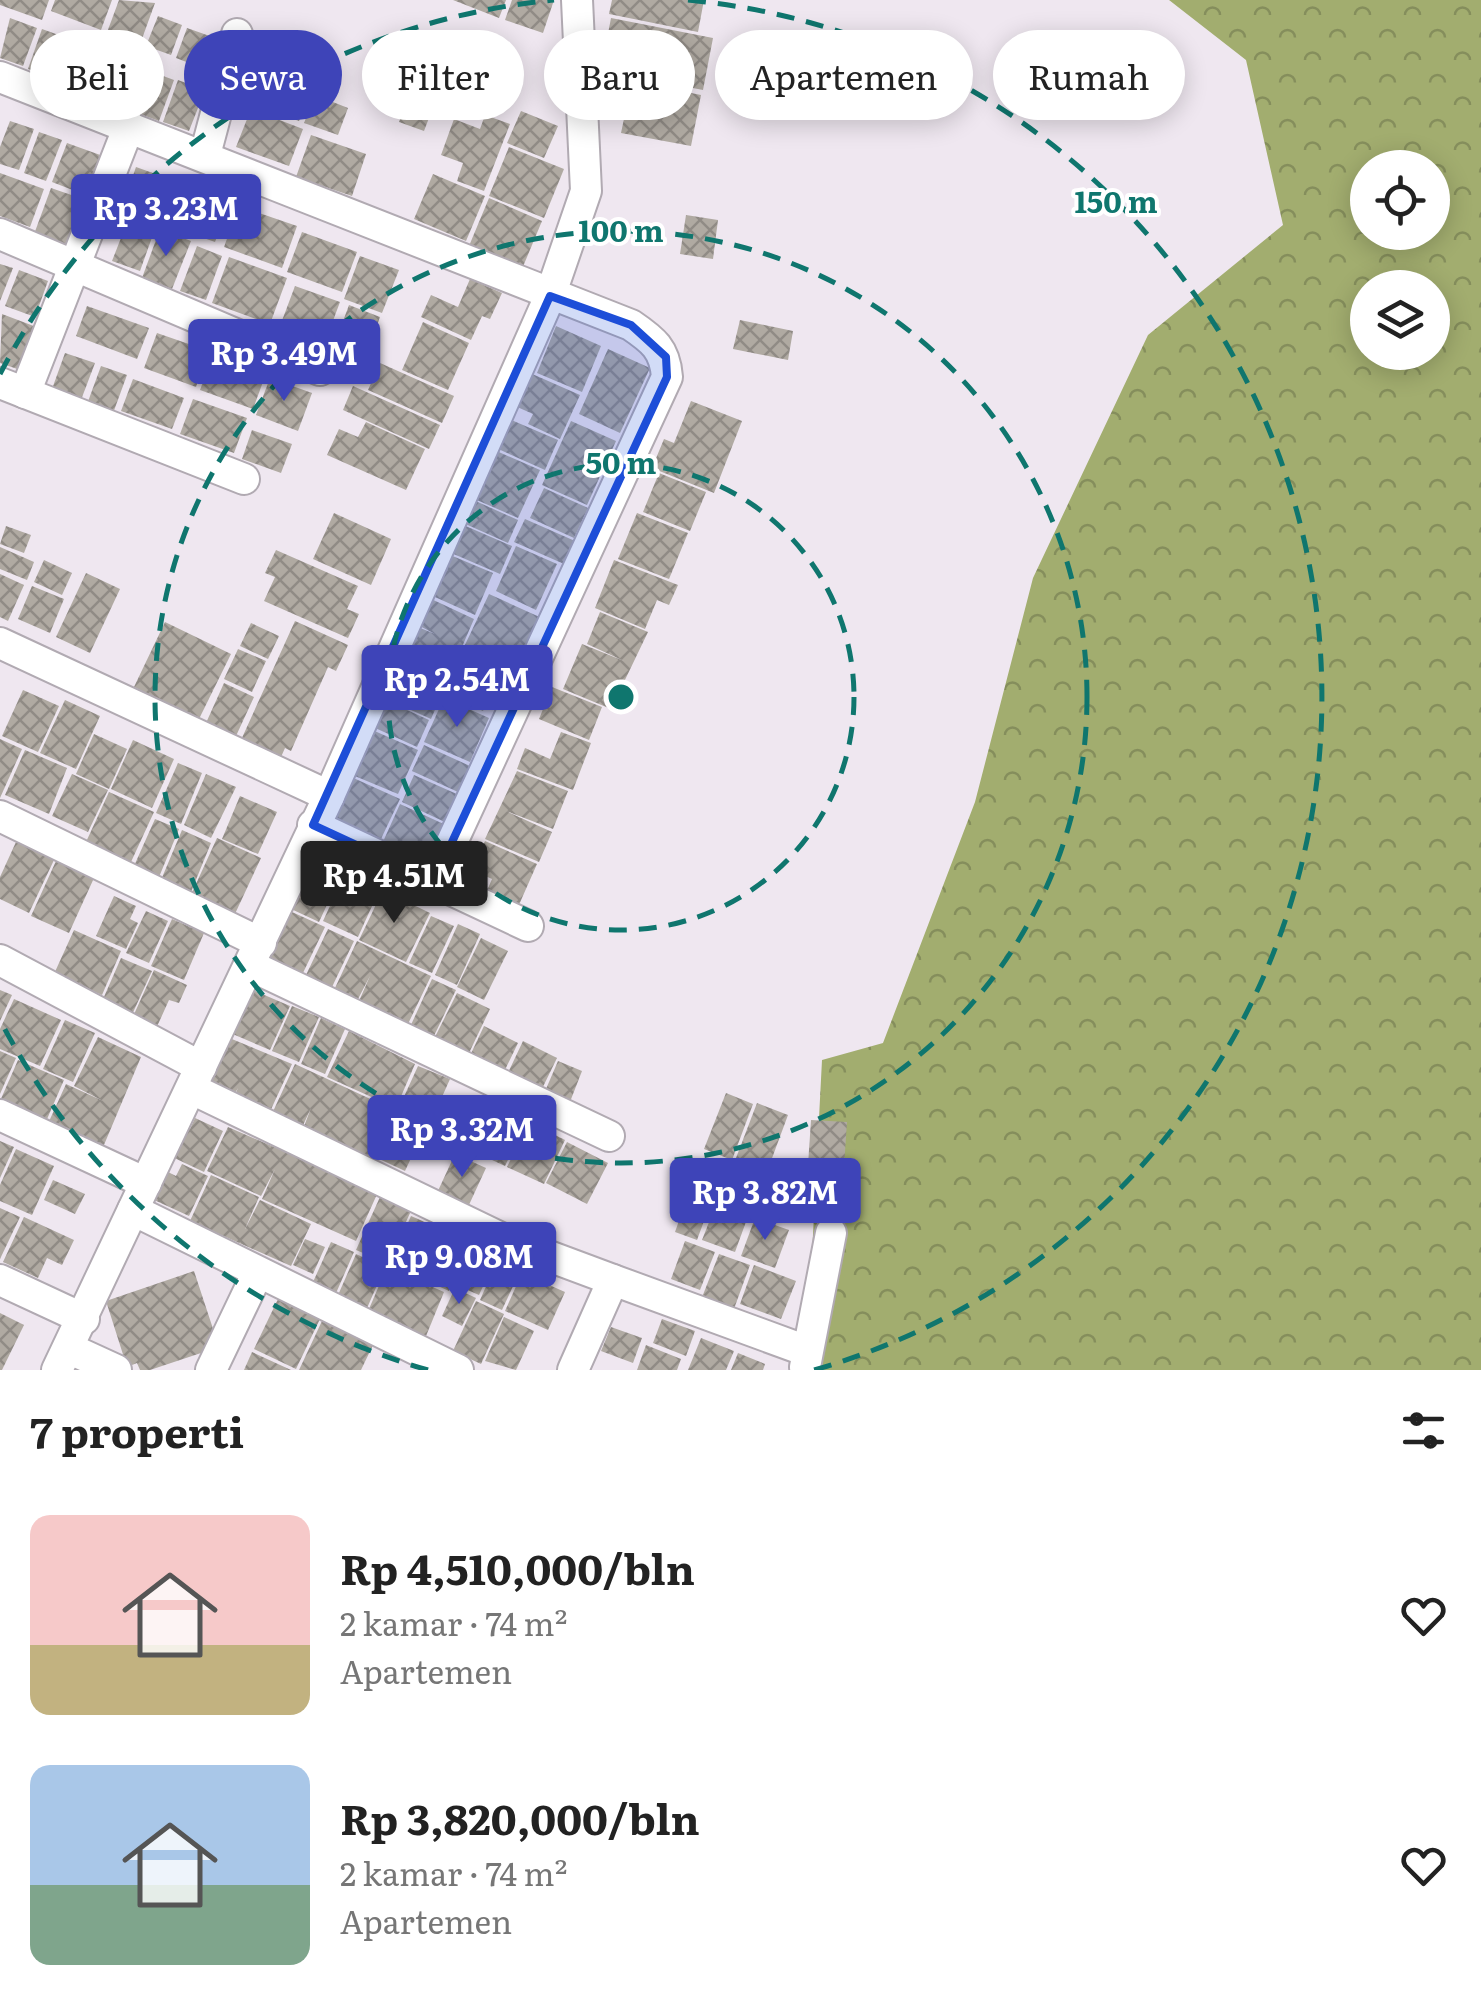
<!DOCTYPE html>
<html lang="id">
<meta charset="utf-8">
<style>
:root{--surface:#fff;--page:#f6f6f6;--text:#222;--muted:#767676;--accent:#3e44b8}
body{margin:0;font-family:Literata,serif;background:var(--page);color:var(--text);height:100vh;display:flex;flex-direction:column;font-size:38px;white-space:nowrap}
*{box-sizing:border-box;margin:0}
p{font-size:32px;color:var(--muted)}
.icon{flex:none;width:55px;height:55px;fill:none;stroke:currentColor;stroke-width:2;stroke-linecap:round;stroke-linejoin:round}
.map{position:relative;height:1370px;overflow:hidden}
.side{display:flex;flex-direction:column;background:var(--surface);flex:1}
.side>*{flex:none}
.guide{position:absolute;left:30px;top:30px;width:1422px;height:90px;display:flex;gap:20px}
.fabs{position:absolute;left:1350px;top:150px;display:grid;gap:20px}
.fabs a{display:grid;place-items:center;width:100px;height:100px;border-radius:50%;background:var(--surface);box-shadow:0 5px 25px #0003;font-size:50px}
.price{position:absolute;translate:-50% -85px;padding:0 22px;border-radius:10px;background:var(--accent);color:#fff;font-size:32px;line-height:65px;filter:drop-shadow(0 2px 5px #0008)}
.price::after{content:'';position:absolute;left:50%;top:60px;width:30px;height:22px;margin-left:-15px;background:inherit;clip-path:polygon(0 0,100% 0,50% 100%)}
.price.selected{background:#222;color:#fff}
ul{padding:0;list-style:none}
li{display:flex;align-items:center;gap:30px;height:250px;padding:0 30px}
li span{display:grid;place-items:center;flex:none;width:280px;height:200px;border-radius:20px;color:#555}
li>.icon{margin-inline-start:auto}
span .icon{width:120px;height:120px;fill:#fffc;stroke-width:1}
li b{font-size:42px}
h2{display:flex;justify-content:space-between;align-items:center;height:120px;padding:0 30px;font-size:42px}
.tag{padding:0 35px;border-radius:45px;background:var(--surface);box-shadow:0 5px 25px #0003;font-size:35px;line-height:90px}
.tag.selected{background:var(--accent);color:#fff}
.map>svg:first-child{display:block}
.forest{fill:url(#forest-crowns);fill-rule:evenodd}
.building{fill:url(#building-cross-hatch)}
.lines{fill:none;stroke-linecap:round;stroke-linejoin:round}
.street-casing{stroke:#b1aab2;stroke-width:34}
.street{stroke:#fff;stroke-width:30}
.marked{fill:#1d4ed8;fill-opacity:0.2;stroke:#1d4ed8;stroke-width:8;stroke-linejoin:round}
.ring{fill:none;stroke:#0f766e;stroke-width:5;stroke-dasharray:18 12}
.centre{fill:#0f766e;stroke:#fff;stroke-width:5}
.ring-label{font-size:30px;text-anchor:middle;font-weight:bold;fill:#0f766e;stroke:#fff;stroke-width:8;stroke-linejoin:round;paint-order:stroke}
</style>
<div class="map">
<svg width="1481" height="1370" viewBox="0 0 1481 1370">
<defs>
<pattern id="forest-crowns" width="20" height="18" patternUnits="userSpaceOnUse" patternTransform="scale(2.5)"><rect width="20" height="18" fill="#a2ad6f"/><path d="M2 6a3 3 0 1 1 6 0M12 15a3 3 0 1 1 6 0" fill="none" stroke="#858e5c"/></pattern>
<pattern id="building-cross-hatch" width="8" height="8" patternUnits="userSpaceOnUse" patternTransform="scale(2.5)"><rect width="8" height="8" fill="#b0aaa2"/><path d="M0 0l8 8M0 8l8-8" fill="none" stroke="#908b85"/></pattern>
</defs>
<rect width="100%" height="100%" fill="#efe7f0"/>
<path class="forest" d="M1169 0H1481V1370H806L822 1060 883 1043 975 802 1033 578 1148 335 1283 225 1246 60ZM1368 168H1432V232H1368ZM1368 288H1432V352H1368Z"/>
<g class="building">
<path d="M0 0H49L42 20 0 5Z"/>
<path d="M55 0H112L101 30 51 11Z"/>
<path d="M119 0 155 3 135 58 102 46Z"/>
<path d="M453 0H506L499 18Z"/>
<path d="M512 0H554L543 33 505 20Z"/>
<path d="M612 0H704L698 32 609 14Z"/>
<path d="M158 16 182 25 171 55 146 46Z"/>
<path d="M10 18 37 28 23 66 0 58Z"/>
<path d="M611 18 713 38 703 90 601 70Z"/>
<path d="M187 28 221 40 210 71 176 58Z"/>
<path d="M42 29 67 38 52 78 28 69Z"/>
<path d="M71 42 110 57 93 103 54 89Z"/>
<path d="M115 59 142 69 124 116 97 106Z"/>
<path d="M147 70 174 80 159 121 132 111Z"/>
<path d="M262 76 290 86 280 114 252 104Z"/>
<path d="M415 79 440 89 424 131 399 122Z"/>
<path d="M178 80 205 90 189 131 163 122Z"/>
<path d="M632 81 701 95 691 146 621 133Z"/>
<path d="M294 89 310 95 299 121 284 116Z"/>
<path d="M315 95 348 108 338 135 304 123Z"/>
<path d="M251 109 303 129 289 166 236 147Z"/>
<path d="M521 111 558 126 544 158 507 143Z"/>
<path d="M485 115 510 124 484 191 457 181 463 163 441 155 454 119 480 129Z"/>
<path d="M10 121 34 129 19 170 0 164V147Z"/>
<path d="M39 132 62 140 46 181 24 173Z"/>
<path d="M311 135 366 154 352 196 296 177Z"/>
<path d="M67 143 103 156 88 196 52 182Z"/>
<path d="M509 147 564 169 544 218 489 196Z"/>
<path d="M136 167 175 181 159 224 121 210Z"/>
<path d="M0 173 44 189 30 227 0 216Z"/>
<path d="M433 174 485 196 466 241 414 219Z"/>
<path d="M179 185 229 204 215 242 164 224Z"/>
<path d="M51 188 86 200 68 250 33 237Z"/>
<path d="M489 198 542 221 522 269 469 246Z"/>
<path d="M239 206 297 226 282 268 224 247Z"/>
<path d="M686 215 718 220 713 259 680 254Z"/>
<path d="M128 220 155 229 140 271 112 261Z"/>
<path d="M160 229 191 241 172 289 142 278Z"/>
<path d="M302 232 357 252 342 292 287 272Z"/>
<path d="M197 246 222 256 206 300 180 291Z"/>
<path d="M360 256 399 270 382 313 344 299Z"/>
<path d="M229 257 287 278 270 324 212 303Z"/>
<path d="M0 264 13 268 0 301Z"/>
<path d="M19 270 48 281 35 317 5 306Z"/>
<path d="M470 279 502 293 490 319 482 316 471 340 421 317 431 295 458 307Z"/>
<path d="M295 286 340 302 325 342 280 326Z"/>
<path d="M349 305 380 317 365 358 334 346Z"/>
<path d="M87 306 149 328 137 359 76 336Z"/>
<path d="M2 314 39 328 23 371 0 363Z"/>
<path d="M740 320 793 331 788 360 733 349Z"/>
<path d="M423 322 469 343 448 390 402 370Z"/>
<path d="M556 326 601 346 582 392 537 373Z"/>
<path d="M157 333 209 351 196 387 144 368Z"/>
<path d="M608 349 650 368 620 433 579 414Z"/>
<path d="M65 353 95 363 81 400 52 389Z"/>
<path d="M211 360 264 379 253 409 200 390Z"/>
<path d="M380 363 454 396 442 423 368 390Z"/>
<path d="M101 366 127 375 112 416 86 407Z"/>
<path d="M530 373 580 395 560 439 528 424 533 414 515 406Z"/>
<path d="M270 378 312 393 298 431 256 415Z"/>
<path d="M133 379 184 398 172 429 121 411Z"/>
<path d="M353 386 440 425 429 449 343 410Z"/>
<path d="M193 399 247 418 234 453 180 434Z"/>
<path d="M691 401 742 421 714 493 652 468 664 439 674 443Z"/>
<path d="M509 419 558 440 545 470 496 448Z"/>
<path d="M571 421 616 441 587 505 542 485Z"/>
<path d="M366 422 425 449 406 490 327 455 339 429 358 437Z"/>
<path d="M252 430 292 444 281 473 242 459Z"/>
<path d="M492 449 540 470 518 518 470 497Z"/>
<path d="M659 473 706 492 690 531 643 512Z"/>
<path d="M544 488 588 508 574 538 530 518Z"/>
<path d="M471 499 518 520 508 543 461 522Z"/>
<path d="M334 513 391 539 371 585 313 559Z"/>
<path d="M637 513 688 533 669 579 618 559Z"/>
<path d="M525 519 575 541 564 564 514 542Z"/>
<path d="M461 524 512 546 500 574 449 552Z"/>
<path d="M6 526 31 535 24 553 0 544Z"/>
<path d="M516 546 557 564 536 610 496 591Z"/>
<path d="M0 547 34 562 27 580 0 569Z"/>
<path d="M276 550 358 586 347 609 359 614 348 638 264 601 275 577 265 573Z"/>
<path d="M443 552 493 573 475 615 426 593Z"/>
<path d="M44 560 72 573 62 595 34 582Z"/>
<path d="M614 560 678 585 669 605 657 600 645 629 595 608Z"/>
<path d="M86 573 120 589 90 653 56 637Z"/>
<path d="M0 574 24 585 8 621 0 617Z"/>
<path d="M32 586 64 599 50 633 18 619Z"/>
<path d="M489 594 544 619 526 658 517 654 511 668 464 647Z"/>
<path d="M427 597 474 619 431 719 380 696 413 625 435 634 414 623Z"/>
<path d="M600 612 648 632 611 709 563 689 582 644 624 661 587 644Z"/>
<path d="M295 621 348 645 336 671 328 667 291 751 285 748 281 757 241 740Z"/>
<path d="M165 622 231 654 199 719 134 687Z"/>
<path d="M251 623 279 636 268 659 240 646Z"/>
<path d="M238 649 266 661 252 692 224 679Z"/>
<path d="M465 649 514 671 505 691 456 669Z"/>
<path d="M456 674 492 691 483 711 446 695Z"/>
<path d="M224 683 254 697 236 736 206 723Z"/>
<path d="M552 687 602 707 589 740 539 719Z"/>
<path d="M23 690 59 706 38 752 2 736Z"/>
<path d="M444 698 489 718 470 762 424 742Z"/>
<path d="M65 700 100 716 76 769 40 753Z"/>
<path d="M385 700 429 720 417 747 373 727Z"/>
<path d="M370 729 418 750 398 794 350 774Z"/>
<path d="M561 732 591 743 573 790 517 769 525 748 550 759Z"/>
<path d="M94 734 127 749 109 789 76 774Z"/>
<path d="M0 739 22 749 0 798Z"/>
<path d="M133 740 174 759 152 808 111 789Z"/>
<path d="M424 745 470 766 458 792 412 771Z"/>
<path d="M25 750 67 768 49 814 5 795Z"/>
<path d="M178 763 202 773 181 824 156 813Z"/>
<path d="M517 771 568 791 553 829 506 811 552 832 539 862 485 839Z"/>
<path d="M72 774 108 790 88 832 52 816Z"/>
<path d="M206 774 236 787 211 838 184 825Z"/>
<path d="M414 775 459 795 447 823 402 802Z"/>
<path d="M349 776 400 799 380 841 329 818Z"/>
<path d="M109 792 154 812 131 862 86 842Z"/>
<path d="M240 796 277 812 258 854 222 839Z"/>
<path d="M400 804 448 826 429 866 382 844Z"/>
<path d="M155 819 179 829 159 877 134 866Z"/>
<path d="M182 830 211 843 191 892 161 880Z"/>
<path d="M217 838 261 858 234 916 190 897Z"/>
<path d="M485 841 537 864 518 907 486 893 492 879 472 870Z"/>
<path d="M16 842 54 860 29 913 0 899V877Z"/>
<path d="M56 861 94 878 69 933 31 916Z"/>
<path d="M324 861 343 870 319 922 289 908 308 867 319 872Z"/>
<path d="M347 869 382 884 358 937 323 921Z"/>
<path d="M383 890 430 913 406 962 359 940Z"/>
<path d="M114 896 136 906 130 919 138 923 126 949 96 936Z"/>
<path d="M146 911 168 921 149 963 126 953Z"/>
<path d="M292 912 325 927 302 975 269 959Z"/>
<path d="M431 916 454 926 432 973 409 963Z"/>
<path d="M172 919 204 933 184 980 151 966Z"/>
<path d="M458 924 480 934 457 985 435 975Z"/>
<path d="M328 929 354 941 332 987 306 975Z"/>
<path d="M74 930 121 951 102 995 54 974Z"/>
<path d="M481 938 508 951 484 1000 457 987Z"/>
<path d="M357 941 431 976 408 1024 359 1001 370 976 358 999 335 988Z"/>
<path d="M121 958 152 971 130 1019 100 1006Z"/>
<path d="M154 970 187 985 179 1003 169 1000 155 1031 131 1021Z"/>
<path d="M432 979 456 990 433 1038 410 1027Z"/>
<path d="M248 988 290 1006 270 1050 228 1032Z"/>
<path d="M0 990 12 995 0 1021Z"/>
<path d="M457 993 490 1009 469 1053 435 1037Z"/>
<path d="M14 999 61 1020 40 1066 0 1049V1029Z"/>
<path d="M292 1006 319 1017 299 1062 272 1051Z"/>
<path d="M321 1018 345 1029 325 1074 301 1064Z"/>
<path d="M65 1020 95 1033 73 1082 43 1069Z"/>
<path d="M484 1026 518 1043 502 1076 468 1060Z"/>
<path d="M349 1031 415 1064 396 1108 327 1077Z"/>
<path d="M98 1037 141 1057 101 1152 46 1128 66 1084 103 1101 74 1086Z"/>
<path d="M227 1037 292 1064 267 1118 232 1102 238 1088 231 1100 204 1087Z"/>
<path d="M523 1041 557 1058 539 1095 505 1079Z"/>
<path d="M0 1051 16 1058 0 1094Z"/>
<path d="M18 1060 64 1080 44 1126 0 1101Z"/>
<path d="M558 1061 582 1071 568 1107 543 1096Z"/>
<path d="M295 1064 392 1109 368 1162 303 1129 311 1108 300 1132 270 1118Z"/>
<path d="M418 1066 450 1079 429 1126 397 1112Z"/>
<path d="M726 1093 753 1104 732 1160 704 1149Z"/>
<path d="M487 1099 528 1118 505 1166 464 1147Z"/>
<path d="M757 1103 788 1115 768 1169 736 1158Z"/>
<path d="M393 1113 425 1128 405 1171 373 1156Z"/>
<path d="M195 1118 223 1131 204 1172 168 1155 182 1126 190 1129Z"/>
<path d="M811 1120 847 1122 844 1167 808 1165Z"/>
<path d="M529 1122 565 1140 544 1184 507 1167Z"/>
<path d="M228 1127 378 1192 356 1241 262 1199 275 1169 261 1196 207 1171Z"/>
<path d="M0 1141 14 1147 0 1178Z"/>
<path d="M567 1142 608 1163 587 1204 546 1183Z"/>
<path d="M16 1149 54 1166 32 1215 0 1201V1185Z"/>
<path d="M455 1154 486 1168 468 1207 437 1193Z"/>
<path d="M182 1164 208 1176 189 1216 152 1199 166 1171 176 1176Z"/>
<path d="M807 1170 844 1172 842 1201 805 1198Z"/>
<path d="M211 1175 259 1197 245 1229 260 1200 311 1224 291 1266 190 1221Z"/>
<path d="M53 1180 85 1194 75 1214 44 1200Z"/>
<path d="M689 1193 711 1202 697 1240 675 1232Z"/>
<path d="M380 1197 411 1211 387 1263 356 1250Z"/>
<path d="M715 1207 747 1219 735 1252 702 1240Z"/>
<path d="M0 1208 20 1217 0 1259Z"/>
<path d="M411 1216 436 1227 414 1276 389 1265Z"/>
<path d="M24 1217 74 1240 62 1265 47 1258 38 1278 3 1262Z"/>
<path d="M755 1218 789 1230 775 1268 741 1256Z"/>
<path d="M436 1232 469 1247 449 1291 416 1276Z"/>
<path d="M305 1239 325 1247 313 1274 293 1265Z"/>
<path d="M685 1241 715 1252 700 1290 671 1279Z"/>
<path d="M331 1242 354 1252 333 1300 309 1291Z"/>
<path d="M472 1244 497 1256 479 1295 454 1284Z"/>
<path d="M356 1254 385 1267 364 1315 335 1302Z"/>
<path d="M719 1254 750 1265 731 1317 699 1305Z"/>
<path d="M498 1259 521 1269 502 1310 480 1300Z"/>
<path d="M754 1265 796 1281 781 1319 740 1304Z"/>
<path d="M387 1267 444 1292 424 1341 366 1316Z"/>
<path d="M194 1271 219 1347 150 1370H140L137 1363 127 1367 106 1301Z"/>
<path d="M522 1273 565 1292 548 1330 505 1311Z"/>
<path d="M455 1288 476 1298 462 1326 442 1316Z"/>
<path d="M278 1299 320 1319 296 1369 254 1349Z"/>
<path d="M476 1301 504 1314 481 1364 453 1351Z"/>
<path d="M0 1313 24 1325 2 1370H0Z"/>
<path d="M504 1317 534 1331 516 1370 485 1361Z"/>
<path d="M662 1319 695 1331 686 1356 653 1343Z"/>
<path d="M322 1321 373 1345 361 1370H299Z"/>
<path d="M611 1327 642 1338 633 1363 601 1351Z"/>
<path d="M701 1338 734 1351 726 1370H688Z"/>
<path d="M646 1345 681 1359 677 1370H637Z"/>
<path d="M252 1352 291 1370H244Z"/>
<path d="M738 1353 765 1364 763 1370H731Z"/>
</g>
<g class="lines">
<g class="street-casing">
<g id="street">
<path d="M0 77 631 325C653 340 665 349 667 377L434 881"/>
<path d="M205 155 237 34"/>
<path d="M0 234 320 370"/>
<path d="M0 383 244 479"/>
<path d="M25 393 129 126"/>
<path d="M0 643 329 796"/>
<path d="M0 816 261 943"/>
<path d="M313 825 528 926"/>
<path d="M0 960 201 1067"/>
<path d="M249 965 609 1136"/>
<path d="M192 1089 503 1239 613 1280 573 1370"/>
<path d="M0 1115 146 1183"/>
<path d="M133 1210 458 1370"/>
<path d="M0 1280 84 1319"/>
<path d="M613 1280 807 1351"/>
<path d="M68 1348 116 1370"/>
<path d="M805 1367 831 1233"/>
<path d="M57 1370 329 796 550 296 586 191 577 0"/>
<path d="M211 1370 258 1272"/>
</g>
</g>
<use href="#street" class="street"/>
</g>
<path class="marked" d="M550 296 631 325 666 357 667 377 434 881 313 825Z"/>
<g class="ring">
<circle cx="621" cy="697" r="233"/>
<circle cx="621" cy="697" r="466"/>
<path d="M428 1370A700 700 0 0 1 0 1020M0 374A700 700 0 0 1 554 0M688 0A700 700 0 0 1 814 1370"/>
</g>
<circle cx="621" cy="697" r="15" class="centre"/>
<g class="ring-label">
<text x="1116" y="213">150 m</text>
<text x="621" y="242">100 m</text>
<text x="621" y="474">50 m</text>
</g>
</svg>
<div class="fabs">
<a><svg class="icon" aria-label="locate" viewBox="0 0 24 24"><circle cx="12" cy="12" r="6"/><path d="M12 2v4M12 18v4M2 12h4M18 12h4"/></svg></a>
<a><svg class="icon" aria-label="layers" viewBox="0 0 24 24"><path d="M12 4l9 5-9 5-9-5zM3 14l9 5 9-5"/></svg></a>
</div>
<b class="price" style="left:166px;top:259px">Rp 3.23M</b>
<b class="price" style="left:284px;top:404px">Rp 3.49M</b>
<b class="price" style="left:457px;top:730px">Rp 2.54M</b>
<b class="price selected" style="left:394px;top:926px">Rp 4.51M</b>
<b class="price" style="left:462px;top:1180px">Rp 3.32M</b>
<b class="price" style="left:765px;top:1243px">Rp 3.82M</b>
<b class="price" style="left:459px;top:1307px">Rp 9.08M</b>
<div class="guide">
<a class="tag">Beli</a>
<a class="tag selected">Sewa</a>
<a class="tag">Filter</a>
<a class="tag">Baru</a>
<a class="tag">Apartemen</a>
<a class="tag">Rumah</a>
</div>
</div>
<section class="side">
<h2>7 properti<svg class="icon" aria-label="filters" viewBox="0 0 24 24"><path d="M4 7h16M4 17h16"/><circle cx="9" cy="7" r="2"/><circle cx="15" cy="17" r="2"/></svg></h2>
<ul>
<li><span style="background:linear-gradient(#f6c9c9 65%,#c2b280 0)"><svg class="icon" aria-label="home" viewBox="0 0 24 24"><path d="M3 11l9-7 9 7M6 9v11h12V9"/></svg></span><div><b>Rp 4,510,000/bln</b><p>2 kamar · 74 m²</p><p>Apartemen</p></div><svg class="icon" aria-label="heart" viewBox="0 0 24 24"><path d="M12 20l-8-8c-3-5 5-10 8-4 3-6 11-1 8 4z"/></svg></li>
<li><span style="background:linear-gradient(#a9c7e8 60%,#7fa58c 0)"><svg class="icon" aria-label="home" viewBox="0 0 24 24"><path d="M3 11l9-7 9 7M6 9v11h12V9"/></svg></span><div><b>Rp 3,820,000/bln</b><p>2 kamar · 74 m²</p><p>Apartemen</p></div><svg class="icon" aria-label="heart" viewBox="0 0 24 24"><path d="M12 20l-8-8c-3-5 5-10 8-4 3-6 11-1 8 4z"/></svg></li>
</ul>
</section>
